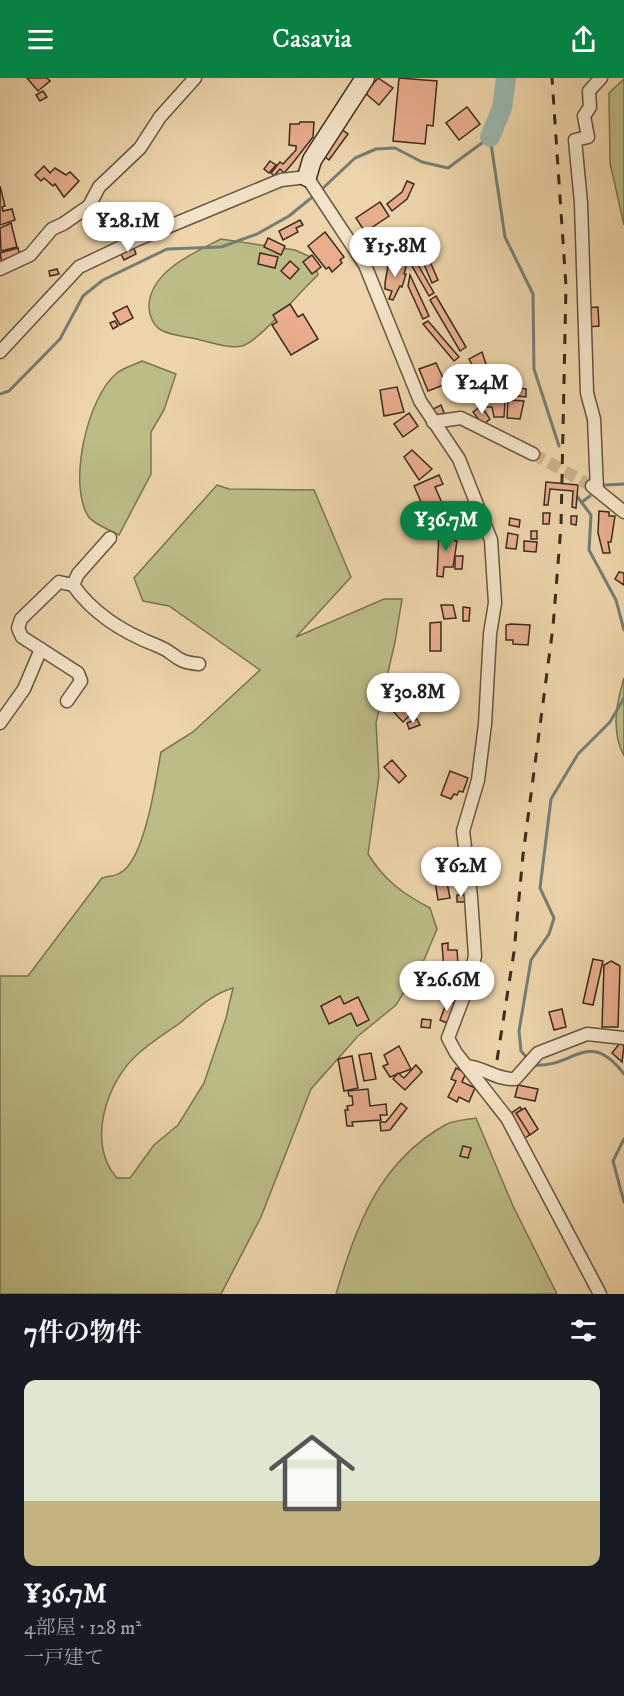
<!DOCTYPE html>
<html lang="ja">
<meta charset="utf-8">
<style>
:root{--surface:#171b24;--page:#20242c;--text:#f1f3f6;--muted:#9ea1a6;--line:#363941;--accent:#0b8043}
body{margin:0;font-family:"IM FELL DW Pica","Noto Serif JP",serif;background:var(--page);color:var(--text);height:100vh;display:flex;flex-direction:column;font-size:22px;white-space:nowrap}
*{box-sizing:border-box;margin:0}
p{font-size:20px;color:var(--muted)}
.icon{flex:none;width:33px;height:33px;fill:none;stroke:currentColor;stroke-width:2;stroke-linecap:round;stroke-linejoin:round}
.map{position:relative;height:1216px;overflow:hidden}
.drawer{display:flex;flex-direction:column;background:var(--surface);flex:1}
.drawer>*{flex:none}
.price{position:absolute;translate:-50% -51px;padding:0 14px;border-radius:21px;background:#fff;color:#222;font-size:20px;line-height:39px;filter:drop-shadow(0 2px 3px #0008)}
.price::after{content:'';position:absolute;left:50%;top:36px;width:18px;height:14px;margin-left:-9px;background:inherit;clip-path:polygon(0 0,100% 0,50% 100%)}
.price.on{background:var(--accent);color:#fff}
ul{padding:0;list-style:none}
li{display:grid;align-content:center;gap:12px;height:318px;padding:0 24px}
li+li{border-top:2px solid var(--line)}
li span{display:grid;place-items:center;height:186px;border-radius:12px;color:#555}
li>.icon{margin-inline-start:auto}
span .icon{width:108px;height:108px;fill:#fffc;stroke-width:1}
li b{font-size:26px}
h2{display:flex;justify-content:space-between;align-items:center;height:72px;padding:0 24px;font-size:26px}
header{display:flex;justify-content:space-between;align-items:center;height:78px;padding:0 24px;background:var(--accent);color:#fff;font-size:27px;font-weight:600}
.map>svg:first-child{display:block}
.green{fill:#bcbc86;stroke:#7c7452;stroke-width:1.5;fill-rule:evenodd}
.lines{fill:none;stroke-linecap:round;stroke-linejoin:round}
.stream{stroke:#747f75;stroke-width:3}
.river{stroke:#9ab7af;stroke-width:20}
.building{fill:#e9ad8e;stroke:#3c2b1f;stroke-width:1.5}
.street-tunnel{stroke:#cab28e;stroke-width:12;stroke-dasharray:12 6;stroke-linecap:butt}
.street-casing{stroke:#685542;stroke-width:15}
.secondary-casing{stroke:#3c2b1f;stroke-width:21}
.street{stroke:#f3e3c8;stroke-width:12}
.secondary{stroke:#f3e3c8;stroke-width:18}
.rail{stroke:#3c2b1f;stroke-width:3;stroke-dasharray:10 10;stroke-linecap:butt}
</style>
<header><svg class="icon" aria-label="menu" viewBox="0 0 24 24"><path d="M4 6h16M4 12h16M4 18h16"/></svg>Casavia<svg class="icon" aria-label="share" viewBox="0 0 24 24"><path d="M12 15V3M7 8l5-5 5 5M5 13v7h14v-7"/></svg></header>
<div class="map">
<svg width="624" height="1216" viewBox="0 0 624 1216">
<rect width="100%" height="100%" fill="#edd4aa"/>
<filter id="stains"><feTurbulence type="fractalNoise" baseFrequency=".00333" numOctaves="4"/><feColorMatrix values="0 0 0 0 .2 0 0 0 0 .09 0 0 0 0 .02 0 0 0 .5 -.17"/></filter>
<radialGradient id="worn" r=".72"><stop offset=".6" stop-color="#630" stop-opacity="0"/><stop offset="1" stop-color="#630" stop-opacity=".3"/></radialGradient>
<g class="green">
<path d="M624 1V147L610 85 609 15Z"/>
<path d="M221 161 295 172 313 180 318 197C300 213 260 263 242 268 227 271 207 263 192 260 182 258 170 257 161 252 154 248 149 238 149 229 149 194 193 175 221 161Z"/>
<path d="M142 283 176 296 164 332 151 354V396L119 457C110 452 93 446 88 438 68 406 87 319 117 295 123 290 134 287 142 283Z"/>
<path d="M217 407 229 411 314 412 351 499 296 559 384 521H402L395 564 376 645 379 698 368 776C384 802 403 816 430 830L437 851 424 882 396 927 358 958 311 1011 261 1139 221 1216H0V898H28L102 800C108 798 116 798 120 795 145 782 156 701 161 674L193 654 260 592 169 528 143 523 134 500ZM233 910 226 940 204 1005 178 1047 154 1067 130 1100H117C86 1066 106 1003 139 975 151 964 166 955 180 945 197 931 212 916 233 910Z"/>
<path d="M624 600V678C611 653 616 626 624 600Z"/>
<path d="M476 1040 513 1128 557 1216H336C357 1147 378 1085 445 1047 453 1042 467 1042 476 1040Z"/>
</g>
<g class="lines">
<g class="stream">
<path d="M321 112 355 80 376 71 395 70 422 84 448 90 490 59 505 159 533 216 534 291 559 368"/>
<path d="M0 316 9 313 60 261 83 218 103 202 167 171 221 169 257 156 289 138 316 116"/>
<path d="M605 407 624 406"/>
<path d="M576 417 591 437 589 472 616 522 624 552"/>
<path d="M582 424 590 418"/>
<path d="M529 982 521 973 519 953 531 882 549 856 554 840 540 810 551 721 578 676 610 644 624 620"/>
<path d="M533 987C573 991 588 949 624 996"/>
<path d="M624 1061 613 1083 624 1124"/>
</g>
<path class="river" d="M490 59 502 30 506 0"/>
</g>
<g class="building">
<path d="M27 0H47L50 3 38 13Z"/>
<path d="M378 0 393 10 379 27 365 15Z"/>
<path d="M399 0 437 3 433 48 427 47 425 66 393 63Z"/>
<path d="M43 13 47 19 40 23 36 17Z"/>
<path d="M467 29 480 46 459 62 446 45Z"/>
<path d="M300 44H314L313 59 292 86 284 95 280 91 274 98 271 95 280 84 283 86 296 72V68L289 67 290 46H299Z"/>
<path d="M334 46 348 56 329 82 316 72Z"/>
<path d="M270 83 276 87 269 95 264 91Z"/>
<path d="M44 88 50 95 55 90 66 97 70 94 79 103 64 119 55 106 53 108 44 100 41 103 35 97Z"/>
<path d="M407 103 414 106 407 121 392 133 387 126 402 114Z"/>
<path d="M0 108 5 128 2 129 3 133 12 131 15 142 0 147Z"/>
<path d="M380 124 389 138 365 154 356 140Z"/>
<path d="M112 135 121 154 114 157 112 152 109 154 104 144Z"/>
<path d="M300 142 303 147 296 150 298 154 283 162 279 153Z"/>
<path d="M11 145 17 169 1 173 0 150Z"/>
<path d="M416 151 438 202 432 205 410 154Z"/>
<path d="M325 154 344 179 340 182 342 185 332 194 329 189 326 191 308 168Z"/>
<path d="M388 156 392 166 372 174 368 165Z"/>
<path d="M268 160 285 168 281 177 264 169Z"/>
<path d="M133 168 136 176 124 182 120 174Z"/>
<path d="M18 170 21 181 2 186 0 175Z"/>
<path d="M387 170 393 172 390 182 385 181Z"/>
<path d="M260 175 278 179 275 190 258 186Z"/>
<path d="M312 177 321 189 312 196 303 184Z"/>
<path d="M290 183 299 191 290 201 281 193Z"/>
<path d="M398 183 407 185 404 196H406L402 209 400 208 393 222 389 221 392 213 385 211V205L388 188 395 191Z"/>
<path d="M417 185 434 215 429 218 412 188Z"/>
<path d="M57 191 59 196 50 198 49 193Z"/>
<path d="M410 197 429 238 423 241 408 208Z"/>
<path d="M436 218 466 269 460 273 430 222Z"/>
<path d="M290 226 298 239 303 236 318 261 291 277 272 247 277 244 273 237Z"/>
<path d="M127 228 133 240 120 247 113 235Z"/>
<path d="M598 229 599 248 589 249 586 230Z"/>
<path d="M115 243 118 248 113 251 110 245Z"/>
<path d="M428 243 459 279 454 283 423 246Z"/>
<path d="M482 274 488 292 478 297 469 281Z"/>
<path d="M436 285 446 306 428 313 419 291Z"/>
<path d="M462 289 470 302 465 305 468 309 460 314 450 297Z"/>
<path d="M397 309 404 334 384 338 380 312Z"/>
<path d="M494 309 506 310 504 339H494L492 329H486L487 319H490Z"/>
<path d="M510 309 526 311V319L509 317Z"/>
<path d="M508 322 524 323 520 341 507 340Z"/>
<path d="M441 327 444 335 436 339 433 331Z"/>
<path d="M481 328 490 341 483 347 473 334Z"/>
<path d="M409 335 418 348 403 359 394 346Z"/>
<path d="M412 372 432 391 419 402 404 379Z"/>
<path d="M439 397 443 406 435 409 442 425 425 433 414 408Z"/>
<path d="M546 404 578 407 576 430 572 429 573 413 550 411 548 427H544Z"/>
<path d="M469 432 471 440 465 441 463 433Z"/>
<path d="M599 433 609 434V438H615L611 464H608L610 475H603L598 455Z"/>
<path d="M543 435H550L549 446H543Z"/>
<path d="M571 438H577L576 447 571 446Z"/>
<path d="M510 440 520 442 519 449 509 447Z"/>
<rect x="531" y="453" width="6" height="8"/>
<path d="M439 454 455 455V463H457L453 489H444L443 499 437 498Z"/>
<path d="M508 455 518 457 516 471 506 470Z"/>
<path d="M524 463 537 464 536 474 524 473Z"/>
<path d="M455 478H463L462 491H455Z"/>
<path d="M619 494 624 495V507L615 501Z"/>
<path d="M441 527H453L456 540 444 541Z"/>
<path d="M463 529 470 530 469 543H463Z"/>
<path d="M441 544V573H430V545Z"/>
<path d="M511 546 530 547 528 567 513 566V562H506V547Z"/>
<path d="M390 608 399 612 395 621H401L414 633 403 644 390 630 381 625Z"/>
<path d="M417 641 420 647 409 651 407 645Z"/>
<path d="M392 682 406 698 399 705 384 689Z"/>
<path d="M450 693 468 700 463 714 459 713 457 717 454 716 451 721 441 717Z"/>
<path d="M454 772H458L460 782H455Z"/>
<path d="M444 789 450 820 438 822 433 791Z"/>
<rect x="457" y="817" width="8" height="7"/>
<path d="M448 865V872H457L460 914H457L458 918 446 919 442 866Z"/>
<path d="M593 881 603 883 593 927 583 925Z"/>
<path d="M611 883 620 888 618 949H602L604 887Z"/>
<path d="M340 918 344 926 358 919 369 942 357 948 351 935 329 946 321 928Z"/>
<path d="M447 923 455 926 447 945 440 942Z"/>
<path d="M562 931 566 949 554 952 549 934Z"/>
<path d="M422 941 431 942 430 950 421 949Z"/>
<path d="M620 965 624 968 622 984 612 975Z"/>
<path d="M399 968 411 991 390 999 383 988 388 986 384 977Z"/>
<path d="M371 975 376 1001 364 1003 359 977Z"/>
<path d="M352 978 358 1010 344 1013 338 981Z"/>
<path d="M416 987 422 994 405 1012 393 1001 398 995 404 1000Z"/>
<path d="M456 990 466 995 462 1004 475 1010 469 1024 459 1019 457 1024 448 1019 456 1003 451 1001Z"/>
<path d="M518 1007 538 1011 535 1023 515 1019Z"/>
<path d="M368 1011 370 1028 386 1026 387 1037H380L381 1042 352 1044 353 1048H347L345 1032H348L347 1028 353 1027 352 1018H349L348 1013Z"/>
<path d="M401 1025 407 1030 390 1052 381 1053 380 1044H386Z"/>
<path d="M520 1029 535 1053 525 1060 510 1036Z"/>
<path d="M525 1030 538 1051 530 1057 516 1035Z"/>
<path d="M463 1068 471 1070 468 1080 460 1078Z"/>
</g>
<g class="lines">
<path class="street-tunnel" d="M533 376 590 407"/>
<g class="street-casing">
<g id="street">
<path d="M0 191 30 177 52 151 63 146 89 128 99 109 140 70 160 39 195 0"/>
<path d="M0 274 79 189 136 162 281 102 307 99 365 187 420 323 459 381 491 462 495 525 490 556 485 646 478 702 463 753 471 819 475 878 467 910 448 960 456 975 507 1040 600 1216"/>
<path d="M433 344 461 340 533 376"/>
<path d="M592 408 624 434"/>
<path d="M597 412 594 341 587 315 581 125 575 62 588 59 584 38 590 29 589 13 601 0"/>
<path d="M73 507 78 496 110 460"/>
<path d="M67 623 81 603 78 595 22 559 18 550 21 541 59 504 73 507C94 537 124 555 158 568 177 575 173 584 199 586"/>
<path d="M0 645 24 611 41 571"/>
<path d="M466 988C484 989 496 1002 515 1001L538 975 587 956 624 960"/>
</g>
</g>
<g class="secondary-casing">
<path id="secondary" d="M307 99 312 82 365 0"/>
</g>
<use href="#street" class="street"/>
<use href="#secondary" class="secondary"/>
<path class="rail" d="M497 982 514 874 523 777 553 549 561 448 566 208 552 0"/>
</g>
<rect width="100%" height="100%" filter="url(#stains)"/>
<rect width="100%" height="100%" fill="url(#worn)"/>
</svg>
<b class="price" style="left:128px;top:175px">¥28.1M</b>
<b class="price" style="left:395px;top:200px">¥15.8M</b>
<b class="price" style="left:482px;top:337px">¥24M</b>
<b class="price on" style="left:446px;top:474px">¥36.7M</b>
<b class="price" style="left:413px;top:646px">¥30.8M</b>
<b class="price" style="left:461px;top:820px">¥62M</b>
<b class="price" style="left:447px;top:934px">¥26.6M</b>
</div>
<section class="drawer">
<h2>7件の物件<svg class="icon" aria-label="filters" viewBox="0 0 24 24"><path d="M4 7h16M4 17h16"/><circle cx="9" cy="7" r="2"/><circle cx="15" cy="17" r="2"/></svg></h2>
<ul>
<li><span style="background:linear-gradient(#dfe7d0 65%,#c2b280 0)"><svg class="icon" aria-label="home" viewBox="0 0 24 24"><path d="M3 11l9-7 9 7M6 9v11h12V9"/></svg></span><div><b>¥36.7M</b><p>4部屋 · 128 m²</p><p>一戸建て</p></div></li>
</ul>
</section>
